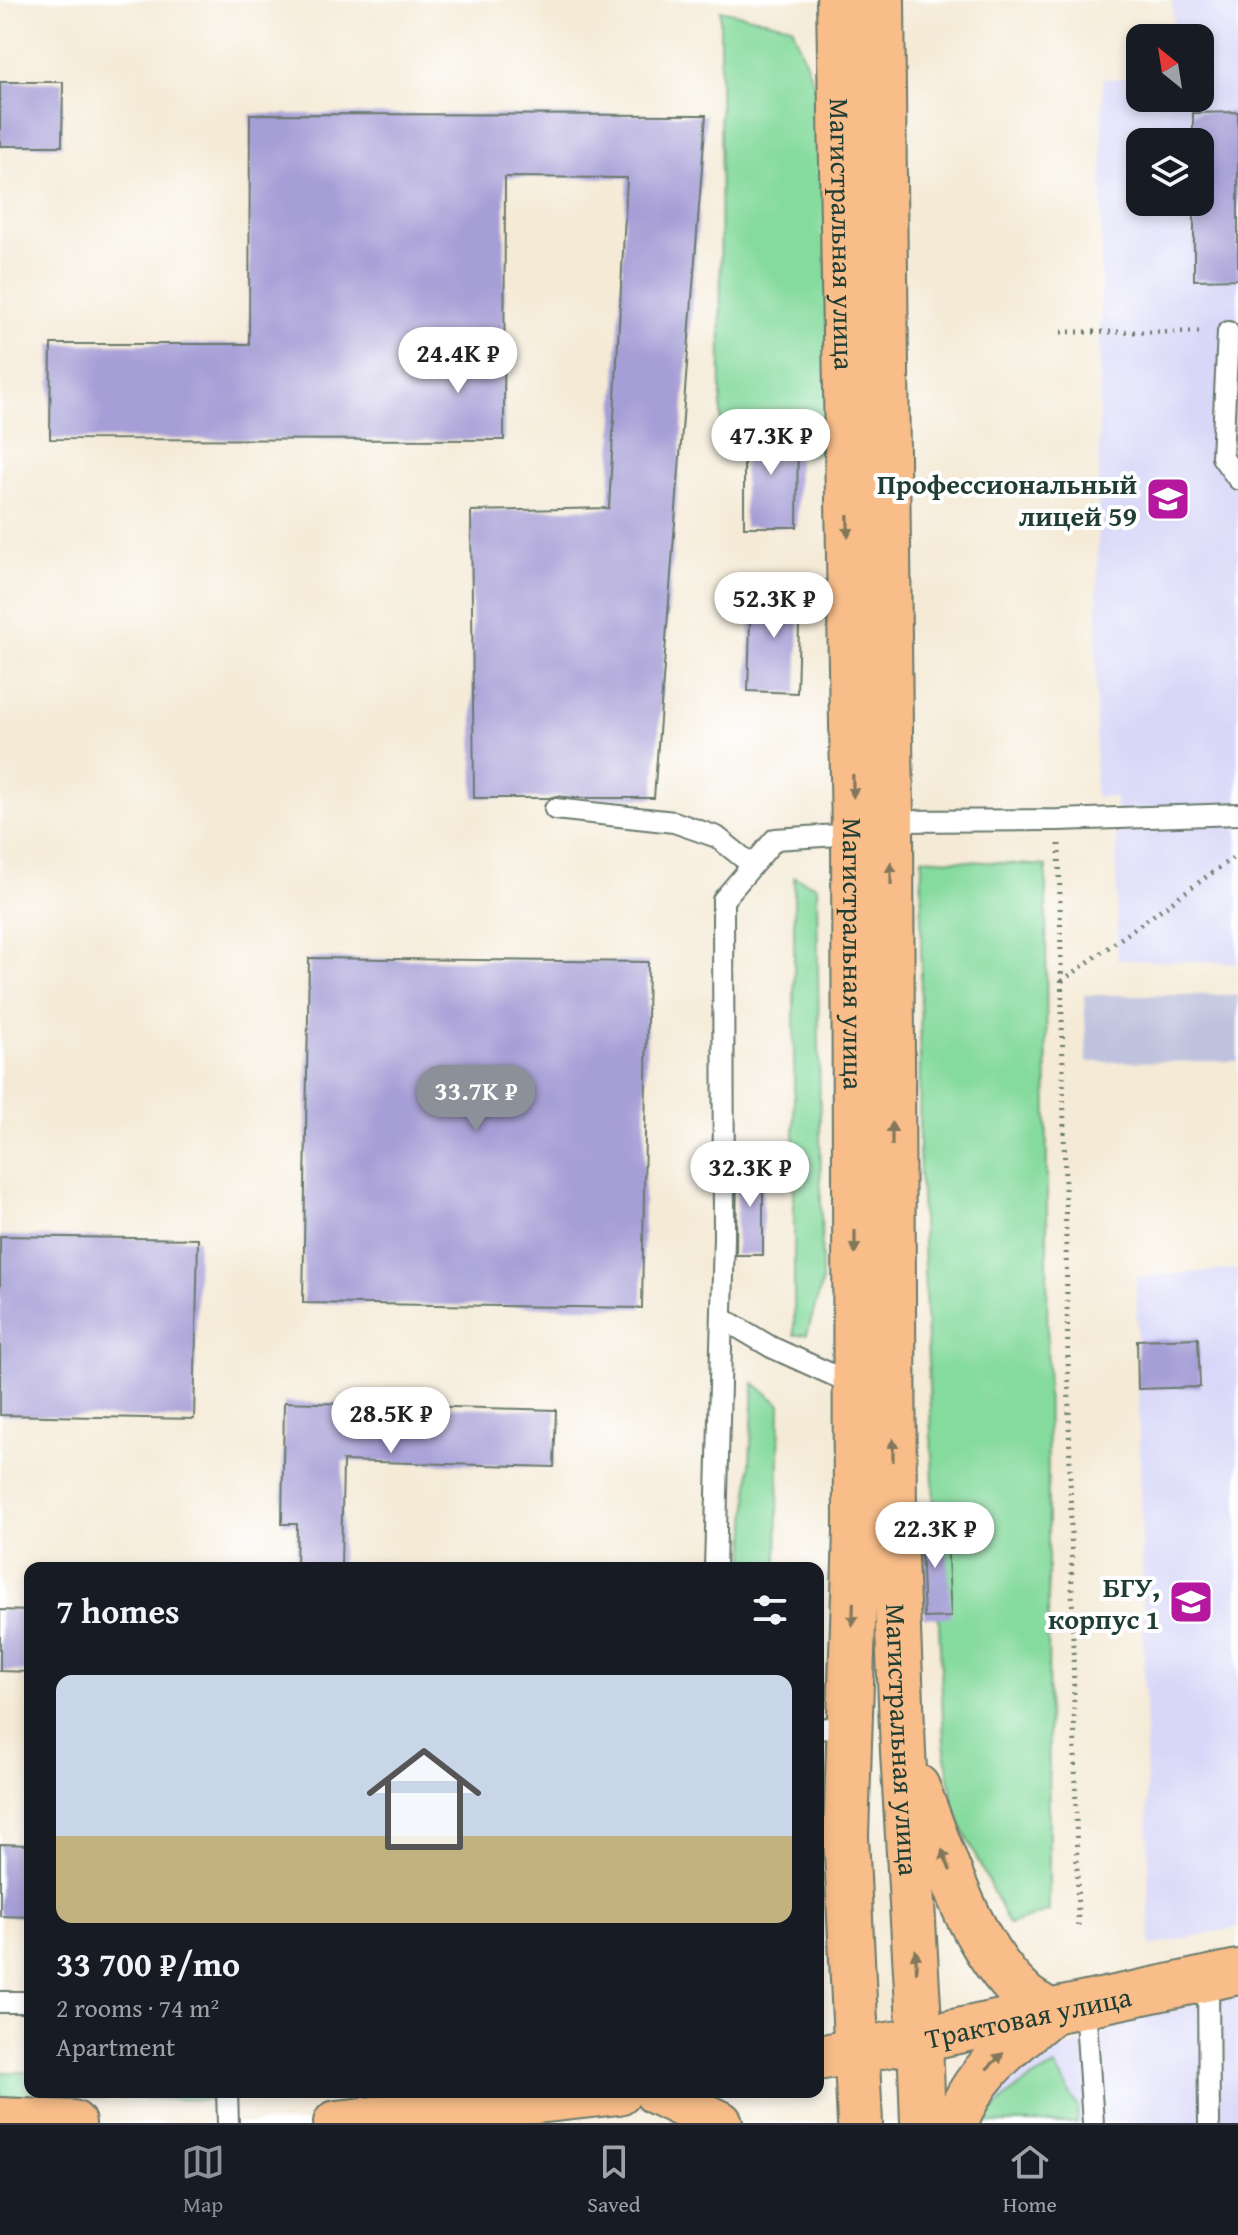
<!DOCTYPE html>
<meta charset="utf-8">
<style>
:root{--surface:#171b24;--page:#20242c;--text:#f1f3f6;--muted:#9ea1a6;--line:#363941;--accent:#8c9099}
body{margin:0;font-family:"Gentium Book Plus",serif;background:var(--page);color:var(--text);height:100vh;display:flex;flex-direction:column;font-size:30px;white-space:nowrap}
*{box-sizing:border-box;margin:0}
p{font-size:26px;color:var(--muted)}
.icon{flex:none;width:44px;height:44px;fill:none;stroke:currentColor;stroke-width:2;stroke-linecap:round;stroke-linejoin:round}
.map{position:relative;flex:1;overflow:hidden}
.panel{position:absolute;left:24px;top:1562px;width:800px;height:536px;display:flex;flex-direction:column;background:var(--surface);border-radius:16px;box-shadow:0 4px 12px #0003}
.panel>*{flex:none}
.needle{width:52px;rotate:330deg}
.fabs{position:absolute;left:1126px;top:24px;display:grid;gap:16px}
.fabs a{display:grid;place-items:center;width:88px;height:88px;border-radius:16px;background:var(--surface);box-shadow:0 4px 12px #0003;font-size:40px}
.price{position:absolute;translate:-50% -68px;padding:0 18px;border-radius:28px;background:#fff;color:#222;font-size:26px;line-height:52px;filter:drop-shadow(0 2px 4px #0008)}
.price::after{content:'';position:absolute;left:50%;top:48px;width:24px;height:18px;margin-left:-12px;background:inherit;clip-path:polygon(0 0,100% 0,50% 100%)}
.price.on{background:var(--accent);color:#fff}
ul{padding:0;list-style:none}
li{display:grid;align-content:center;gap:16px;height:424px;padding:0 32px}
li+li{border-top:2px solid var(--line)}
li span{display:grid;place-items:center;height:248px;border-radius:16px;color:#555}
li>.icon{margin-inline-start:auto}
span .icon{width:144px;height:144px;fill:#fffc;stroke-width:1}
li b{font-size:34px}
h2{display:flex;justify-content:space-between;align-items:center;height:96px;padding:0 32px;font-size:34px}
.menu{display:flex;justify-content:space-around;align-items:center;height:112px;border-top:2px solid var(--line);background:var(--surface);font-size:22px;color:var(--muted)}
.menu a{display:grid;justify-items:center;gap:4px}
.menu .on{color:var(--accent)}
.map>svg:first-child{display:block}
.built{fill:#d8d7f8;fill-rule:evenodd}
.industrial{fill:#bfc2dd}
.green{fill:#85da9d;stroke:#528c68;stroke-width:2}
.building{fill:#a69ed6}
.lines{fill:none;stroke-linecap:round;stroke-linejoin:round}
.service-casing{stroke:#6a7a6d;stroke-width:24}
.primary-casing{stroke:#6a7a6d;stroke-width:48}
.path{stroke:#6a7a6d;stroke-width:5;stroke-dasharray:2 6;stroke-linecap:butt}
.service{stroke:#fff;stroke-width:20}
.primary{stroke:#f8bd89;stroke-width:44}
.oneway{fill:#81775a}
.labels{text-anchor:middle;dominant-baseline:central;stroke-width:8;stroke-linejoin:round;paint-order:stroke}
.street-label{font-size:28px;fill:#1f3d34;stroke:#fff}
.poi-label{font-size:28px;font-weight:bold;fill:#1f3d34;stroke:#fff;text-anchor:end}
</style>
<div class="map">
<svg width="1238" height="2123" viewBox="0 0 1238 2123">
<rect width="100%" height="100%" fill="#fff"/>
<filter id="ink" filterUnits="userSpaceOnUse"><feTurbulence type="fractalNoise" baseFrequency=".0125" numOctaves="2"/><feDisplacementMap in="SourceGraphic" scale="16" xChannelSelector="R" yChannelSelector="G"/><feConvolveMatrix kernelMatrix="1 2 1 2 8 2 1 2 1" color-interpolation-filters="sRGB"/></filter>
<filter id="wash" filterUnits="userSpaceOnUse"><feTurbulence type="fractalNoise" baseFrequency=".006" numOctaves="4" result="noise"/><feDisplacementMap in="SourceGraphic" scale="32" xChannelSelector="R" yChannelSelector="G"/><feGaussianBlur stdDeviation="1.8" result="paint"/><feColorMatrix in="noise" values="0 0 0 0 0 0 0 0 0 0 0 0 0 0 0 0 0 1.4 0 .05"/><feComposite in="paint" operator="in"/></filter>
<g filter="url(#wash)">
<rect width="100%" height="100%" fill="#f4ead6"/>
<g class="built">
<path d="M1172 0H1238V963L1117 960 1116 797H1095L1103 79 1140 77V98H1200V38H1174ZM1140 142H1200V202H1140Z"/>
<path d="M1238 1269V1927L1150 1946 1136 1277Z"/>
<path d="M1238 1995V2123H968L985 2103 1009 2081 1039 2059 1160 2011Z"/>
</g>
<path class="industrial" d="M1084 995H1238V1061L1087 1062Z"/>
<g class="green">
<path d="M720 10 792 26 825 114 829 454 721 457Z"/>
<path d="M922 858 1046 866 1049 1911 1009 1925 954 1811 944 1743 919 1149Z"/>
<path d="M794 877 817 886 822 1282 807 1334 794 1335Z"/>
<path d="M754 1383 780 1404 777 1568H745Z"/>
<path d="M1055 2066 1078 2108 1077 2123H986C1000 2096 1029 2079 1055 2066Z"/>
<path d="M0 2072H30V2092H223V2100L0 2097Z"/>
</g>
<g id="blocks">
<g class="building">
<path d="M0 82H63L62 146H0Z"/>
<path d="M1238 112V279L1194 280V202H1200V142H1193V113Z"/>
<path d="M250 114 706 115 654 798H574L556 796 549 798H474L471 511 609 508 627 178 505 177 504 440 50 439 51 344H249Z"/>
<path d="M744 428H798L797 527H744Z"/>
<path d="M751 588 800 590 797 693 748 691Z"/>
<path d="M309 958 648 962 642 1308 303 1303Z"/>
<path d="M737 1163H763V1255H736Z"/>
<path d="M0 1236 198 1239 194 1419 0 1415Z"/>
<path d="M1198 1338 1200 1387 1138 1389 1137 1340Z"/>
<path d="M284 1402 556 1410 554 1467 343 1461 341 1568H296L297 1524H282Z"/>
<path d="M946 1521 951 1617 924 1618 920 1522Z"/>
<path d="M0 1610 30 1611V1672L0 1671Z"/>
<path d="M0 1844 30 1845V1917L0 1916Z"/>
</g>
</g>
</g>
<g filter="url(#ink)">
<use href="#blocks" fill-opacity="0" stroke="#6a7a6d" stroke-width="2"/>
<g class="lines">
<g class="service-casing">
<g id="service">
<path d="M1228 332 1222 457 1238 479"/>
<path d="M555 809 674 822 717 837 752 865"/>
<path d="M891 821 1058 820 1238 814"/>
<path d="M722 1318 771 1347 855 1385"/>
<path d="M715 1568 724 1237 723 900 775 839 854 834"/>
<path d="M818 1729 849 1726"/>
<path d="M1208 1978 1209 2123"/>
<path d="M0 2002H29"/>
<path d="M1085 2005 1093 2123"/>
<path d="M227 2092 228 2123"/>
</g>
</g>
<g class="primary-casing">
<g id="primary">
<path id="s1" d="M839 0 854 834 856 1531 846 1836 860 2123"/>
<path id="s2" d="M882 0 891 821 894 1531 903 1752 920 2039 923 2123"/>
<path d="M917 1787C944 1856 969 1946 1025 1996 1032 2002 1042 2007 1051 2012 1011 2046 974 2071 956 2123"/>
<path id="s3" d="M818 2058 920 2039 1238 1972"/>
<path d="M656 2092 720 2123"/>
<path d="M0 2120 73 2123"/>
<path d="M336 2123 619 2092"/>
</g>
</g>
<g class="path">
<path d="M1061 332H1204"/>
<path d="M1059 844 1078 1926"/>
<path d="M1062 981 1238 854"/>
</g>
<use href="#service" class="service"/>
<use href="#primary" class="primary"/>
</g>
<defs><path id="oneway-solid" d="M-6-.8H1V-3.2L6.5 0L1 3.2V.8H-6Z" transform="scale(2)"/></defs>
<g class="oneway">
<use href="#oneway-solid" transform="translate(848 526) rotate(89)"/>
<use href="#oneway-solid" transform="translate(853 786) rotate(89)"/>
<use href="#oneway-solid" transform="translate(891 874) rotate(-90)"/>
<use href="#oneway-solid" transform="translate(892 1134) rotate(-90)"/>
<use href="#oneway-solid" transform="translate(855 1242) rotate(90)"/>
<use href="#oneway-solid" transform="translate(893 1450) rotate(-90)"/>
<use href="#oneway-solid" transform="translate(853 1614) rotate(92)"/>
<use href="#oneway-solid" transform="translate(946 1860) rotate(-112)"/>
<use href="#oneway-solid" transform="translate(916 1961) rotate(-93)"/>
<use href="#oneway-solid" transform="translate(995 2061) rotate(-44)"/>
</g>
</g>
<defs>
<g id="university-square" transform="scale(2.3)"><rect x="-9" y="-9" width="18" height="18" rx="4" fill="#b5179e" stroke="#fff"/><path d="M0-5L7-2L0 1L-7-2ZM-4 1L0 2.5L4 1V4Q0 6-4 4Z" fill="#fff"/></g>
</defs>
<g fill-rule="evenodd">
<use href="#university-square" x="1168" y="499"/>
<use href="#university-square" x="1191" y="1602"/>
</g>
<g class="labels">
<g class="street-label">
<text stroke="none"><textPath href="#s1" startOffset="234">Магистральная улица</textPath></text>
<text stroke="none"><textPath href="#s1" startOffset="954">Магистральная улица</textPath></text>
<text stroke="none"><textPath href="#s2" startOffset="1740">Магистральная улица</textPath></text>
<text stroke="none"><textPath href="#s3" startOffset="214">Трактовая улица</textPath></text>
</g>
<g class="poi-label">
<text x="1137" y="483">Профессиональный<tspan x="1137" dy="32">лицей 59</tspan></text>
<text x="1160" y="1586">БГУ,<tspan x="1160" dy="32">корпус 1</tspan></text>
</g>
</g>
</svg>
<div class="fabs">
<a><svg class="needle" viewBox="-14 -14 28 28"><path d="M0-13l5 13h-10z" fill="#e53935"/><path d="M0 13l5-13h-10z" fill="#9ea1a6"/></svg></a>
<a><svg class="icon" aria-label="layers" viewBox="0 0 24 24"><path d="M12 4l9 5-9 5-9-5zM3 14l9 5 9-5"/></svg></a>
</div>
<b class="price" style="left:458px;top:395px">24.4K ₽</b>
<b class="price" style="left:771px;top:477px">47.3K ₽</b>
<b class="price" style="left:774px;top:640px">52.3K ₽</b>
<b class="price on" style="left:476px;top:1133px">33.7K ₽</b>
<b class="price" style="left:750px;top:1209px">32.3K ₽</b>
<b class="price" style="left:391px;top:1455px">28.5K ₽</b>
<b class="price" style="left:935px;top:1570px">22.3K ₽</b>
<section class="panel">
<h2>7 homes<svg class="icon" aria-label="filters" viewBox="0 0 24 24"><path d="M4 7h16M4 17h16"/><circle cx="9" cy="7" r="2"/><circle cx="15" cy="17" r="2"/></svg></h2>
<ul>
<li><span style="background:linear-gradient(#c9d6e8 65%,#c2b280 0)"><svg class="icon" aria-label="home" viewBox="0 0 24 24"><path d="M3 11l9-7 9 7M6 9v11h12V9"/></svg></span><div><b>33 700 ₽/mo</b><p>2 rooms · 74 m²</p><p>Apartment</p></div></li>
</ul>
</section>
</div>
<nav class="menu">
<a class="on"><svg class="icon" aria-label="map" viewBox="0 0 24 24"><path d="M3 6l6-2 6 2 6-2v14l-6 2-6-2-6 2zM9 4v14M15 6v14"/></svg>Map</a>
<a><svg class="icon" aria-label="saved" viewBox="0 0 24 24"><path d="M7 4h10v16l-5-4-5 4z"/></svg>Saved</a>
<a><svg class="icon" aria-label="home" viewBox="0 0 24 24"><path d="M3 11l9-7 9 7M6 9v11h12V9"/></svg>Home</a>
</nav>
